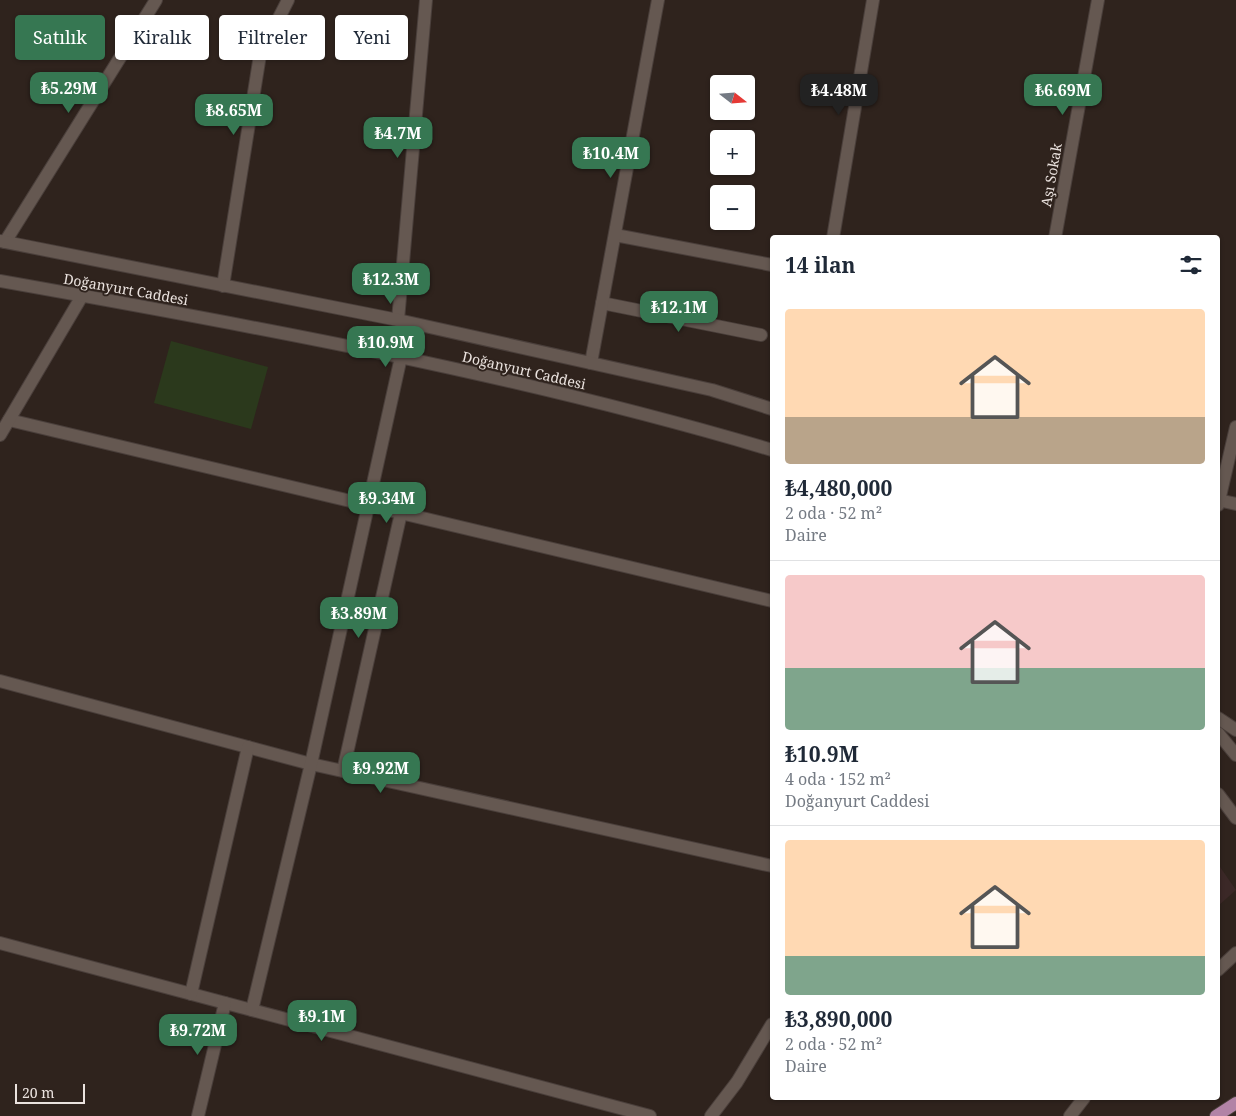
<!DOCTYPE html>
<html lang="tr">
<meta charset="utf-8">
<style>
:root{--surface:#fff;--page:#f6f6f7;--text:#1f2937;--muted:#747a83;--line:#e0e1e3;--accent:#367752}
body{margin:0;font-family:"Noto Serif",serif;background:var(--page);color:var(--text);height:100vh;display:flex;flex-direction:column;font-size:19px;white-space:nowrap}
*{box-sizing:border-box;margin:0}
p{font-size:16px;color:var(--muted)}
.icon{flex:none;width:28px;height:28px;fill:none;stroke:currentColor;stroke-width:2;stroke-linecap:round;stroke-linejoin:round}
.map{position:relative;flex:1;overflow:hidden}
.drawer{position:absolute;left:770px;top:235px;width:450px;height:865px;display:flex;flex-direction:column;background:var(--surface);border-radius:5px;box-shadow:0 1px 4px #0004}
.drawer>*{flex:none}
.banner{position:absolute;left:15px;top:15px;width:475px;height:45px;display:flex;gap:10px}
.needle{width:32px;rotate:107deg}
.tools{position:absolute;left:710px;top:75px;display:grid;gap:10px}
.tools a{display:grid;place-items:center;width:45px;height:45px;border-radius:5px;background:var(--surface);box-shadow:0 1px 4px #0004;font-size:25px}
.scale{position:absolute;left:15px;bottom:12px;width:70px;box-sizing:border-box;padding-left:5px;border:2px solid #eae2de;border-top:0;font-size:14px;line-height:18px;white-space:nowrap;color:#eae2de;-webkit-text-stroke:4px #2f231d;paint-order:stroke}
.price{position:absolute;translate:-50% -42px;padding:0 11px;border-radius:10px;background:var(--accent);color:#fff;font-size:16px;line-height:32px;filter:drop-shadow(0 1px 2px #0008)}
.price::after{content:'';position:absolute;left:50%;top:30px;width:15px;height:11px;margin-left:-8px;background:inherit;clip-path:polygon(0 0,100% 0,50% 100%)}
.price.selected{background:#222;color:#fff}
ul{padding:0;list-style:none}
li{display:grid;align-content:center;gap:10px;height:265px;padding:0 15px}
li+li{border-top:1px solid var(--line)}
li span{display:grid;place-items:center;height:155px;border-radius:5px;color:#555}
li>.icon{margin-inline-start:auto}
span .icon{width:90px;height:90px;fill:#fffc;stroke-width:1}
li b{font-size:21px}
h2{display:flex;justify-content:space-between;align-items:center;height:60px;padding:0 15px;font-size:21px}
.pill{padding:0 18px;border-radius:5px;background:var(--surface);box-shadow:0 1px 4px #0004;font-size:18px;line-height:45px}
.pill.selected{background:var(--accent);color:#fff}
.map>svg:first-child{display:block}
.education{fill:#3b2827}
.green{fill:#2b391c}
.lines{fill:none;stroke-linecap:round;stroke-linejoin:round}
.minor-casing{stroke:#4a3f3b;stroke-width:14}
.tertiary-casing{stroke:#4a3f3b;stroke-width:14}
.primary-casing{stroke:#4a3f3b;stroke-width:14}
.minor{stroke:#655851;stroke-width:12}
.tertiary{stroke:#655851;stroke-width:12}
.primary{stroke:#b283a6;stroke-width:12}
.labels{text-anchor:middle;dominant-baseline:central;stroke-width:4;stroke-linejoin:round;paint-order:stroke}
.street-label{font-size:14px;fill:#eae2de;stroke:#2f231d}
</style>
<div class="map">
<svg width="1236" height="1116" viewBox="0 0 1236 1116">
<rect width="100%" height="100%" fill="#2f231d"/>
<path class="education" d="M1218 864 1236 890 1218 906Z"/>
<path class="green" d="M171 341 268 367 251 429 154 403Z"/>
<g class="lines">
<g class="minor-casing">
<g id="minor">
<path d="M615 235 772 265"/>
<path d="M833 238 873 0"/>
<path d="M1055 238 1098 0"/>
<path d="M5 242 156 0"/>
<path d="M223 286 260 55 288 0"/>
<path d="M602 303 761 335"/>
<path d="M398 320 426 0"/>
<path d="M591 363 658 0"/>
<path d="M9 420 772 601"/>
<path d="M0 435 82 296"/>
<path d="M1218 500 1236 504"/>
<path d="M1218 505 1236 427"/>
<path d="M0 681 311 764 772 866"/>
<path d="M1218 718 1236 730"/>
<path d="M343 771 401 513"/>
<path d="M0 943 650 1116"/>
<path d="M1218 970 1236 953"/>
<path d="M191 994 248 747"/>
<path d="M252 1010 311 764 401 357"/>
<path d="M198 1116 225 1003"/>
<path d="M711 1116 737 1082 772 1024"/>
<path d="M1070 1116 1084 1098"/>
</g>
</g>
<g class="tertiary-casing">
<g id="tertiary">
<path d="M0 241 398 320 712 390 772 409"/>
<path d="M0 281C259 327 520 375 772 450"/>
<path d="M1218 733 1236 755"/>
<path d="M1218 794 1236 818"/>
</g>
</g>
<g class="primary-casing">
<path id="primary" d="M1216 1116 1236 1103"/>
</g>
<use href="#minor" class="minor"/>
<use href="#tertiary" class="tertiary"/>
<use href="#primary" class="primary"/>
</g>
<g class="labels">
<g class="street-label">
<text transform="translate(1051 175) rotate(-80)">Aşı Sokak</text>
<text transform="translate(126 289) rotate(10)">Doğanyurt Caddesi</text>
<text transform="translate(524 370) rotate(13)">Doğanyurt Caddesi</text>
</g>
</g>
</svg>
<div class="tools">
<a><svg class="needle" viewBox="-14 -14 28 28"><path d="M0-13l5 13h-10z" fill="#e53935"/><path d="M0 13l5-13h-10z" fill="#747a83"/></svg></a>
<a>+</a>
<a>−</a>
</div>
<div class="scale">20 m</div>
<b class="price" style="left:69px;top:114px">₺5.29M</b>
<b class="price selected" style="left:839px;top:116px">₺4.48M</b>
<b class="price" style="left:1063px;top:116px">₺6.69M</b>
<b class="price" style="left:234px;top:136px">₺8.65M</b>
<b class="price" style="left:398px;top:159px">₺4.7M</b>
<b class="price" style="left:611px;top:179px">₺10.4M</b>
<b class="price" style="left:391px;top:305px">₺12.3M</b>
<b class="price" style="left:679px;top:333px">₺12.1M</b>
<b class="price" style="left:386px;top:368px">₺10.9M</b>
<b class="price" style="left:387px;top:524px">₺9.34M</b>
<b class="price" style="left:359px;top:639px">₺3.89M</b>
<b class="price" style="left:381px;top:794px">₺9.92M</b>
<b class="price" style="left:322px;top:1042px">₺9.1M</b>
<b class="price" style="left:198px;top:1056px">₺9.72M</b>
<div class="banner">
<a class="pill selected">Satılık</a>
<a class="pill">Kiralık</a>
<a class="pill">Filtreler</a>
<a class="pill">Yeni</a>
</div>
<section class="drawer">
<h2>14 ilan<svg class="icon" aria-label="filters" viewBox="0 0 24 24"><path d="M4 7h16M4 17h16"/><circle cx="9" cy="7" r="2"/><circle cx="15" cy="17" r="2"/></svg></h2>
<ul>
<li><span style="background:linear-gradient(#ffd9b3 70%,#b9a48a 0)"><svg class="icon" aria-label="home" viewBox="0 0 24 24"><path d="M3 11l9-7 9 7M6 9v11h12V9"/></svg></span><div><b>₺4,480,000</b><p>2 oda · 52 m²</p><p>Daire</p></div></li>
<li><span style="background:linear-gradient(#f6c9c9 60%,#7fa58c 0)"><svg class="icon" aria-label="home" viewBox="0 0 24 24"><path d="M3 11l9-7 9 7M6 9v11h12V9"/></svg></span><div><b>₺10.9M</b><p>4 oda · 152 m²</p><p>Doğanyurt Caddesi</p></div></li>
<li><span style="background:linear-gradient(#ffd9b3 75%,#7fa58c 0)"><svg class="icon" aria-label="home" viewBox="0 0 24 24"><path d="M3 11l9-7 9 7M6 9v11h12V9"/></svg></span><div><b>₺3,890,000</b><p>2 oda · 52 m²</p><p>Daire</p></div></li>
</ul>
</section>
</div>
